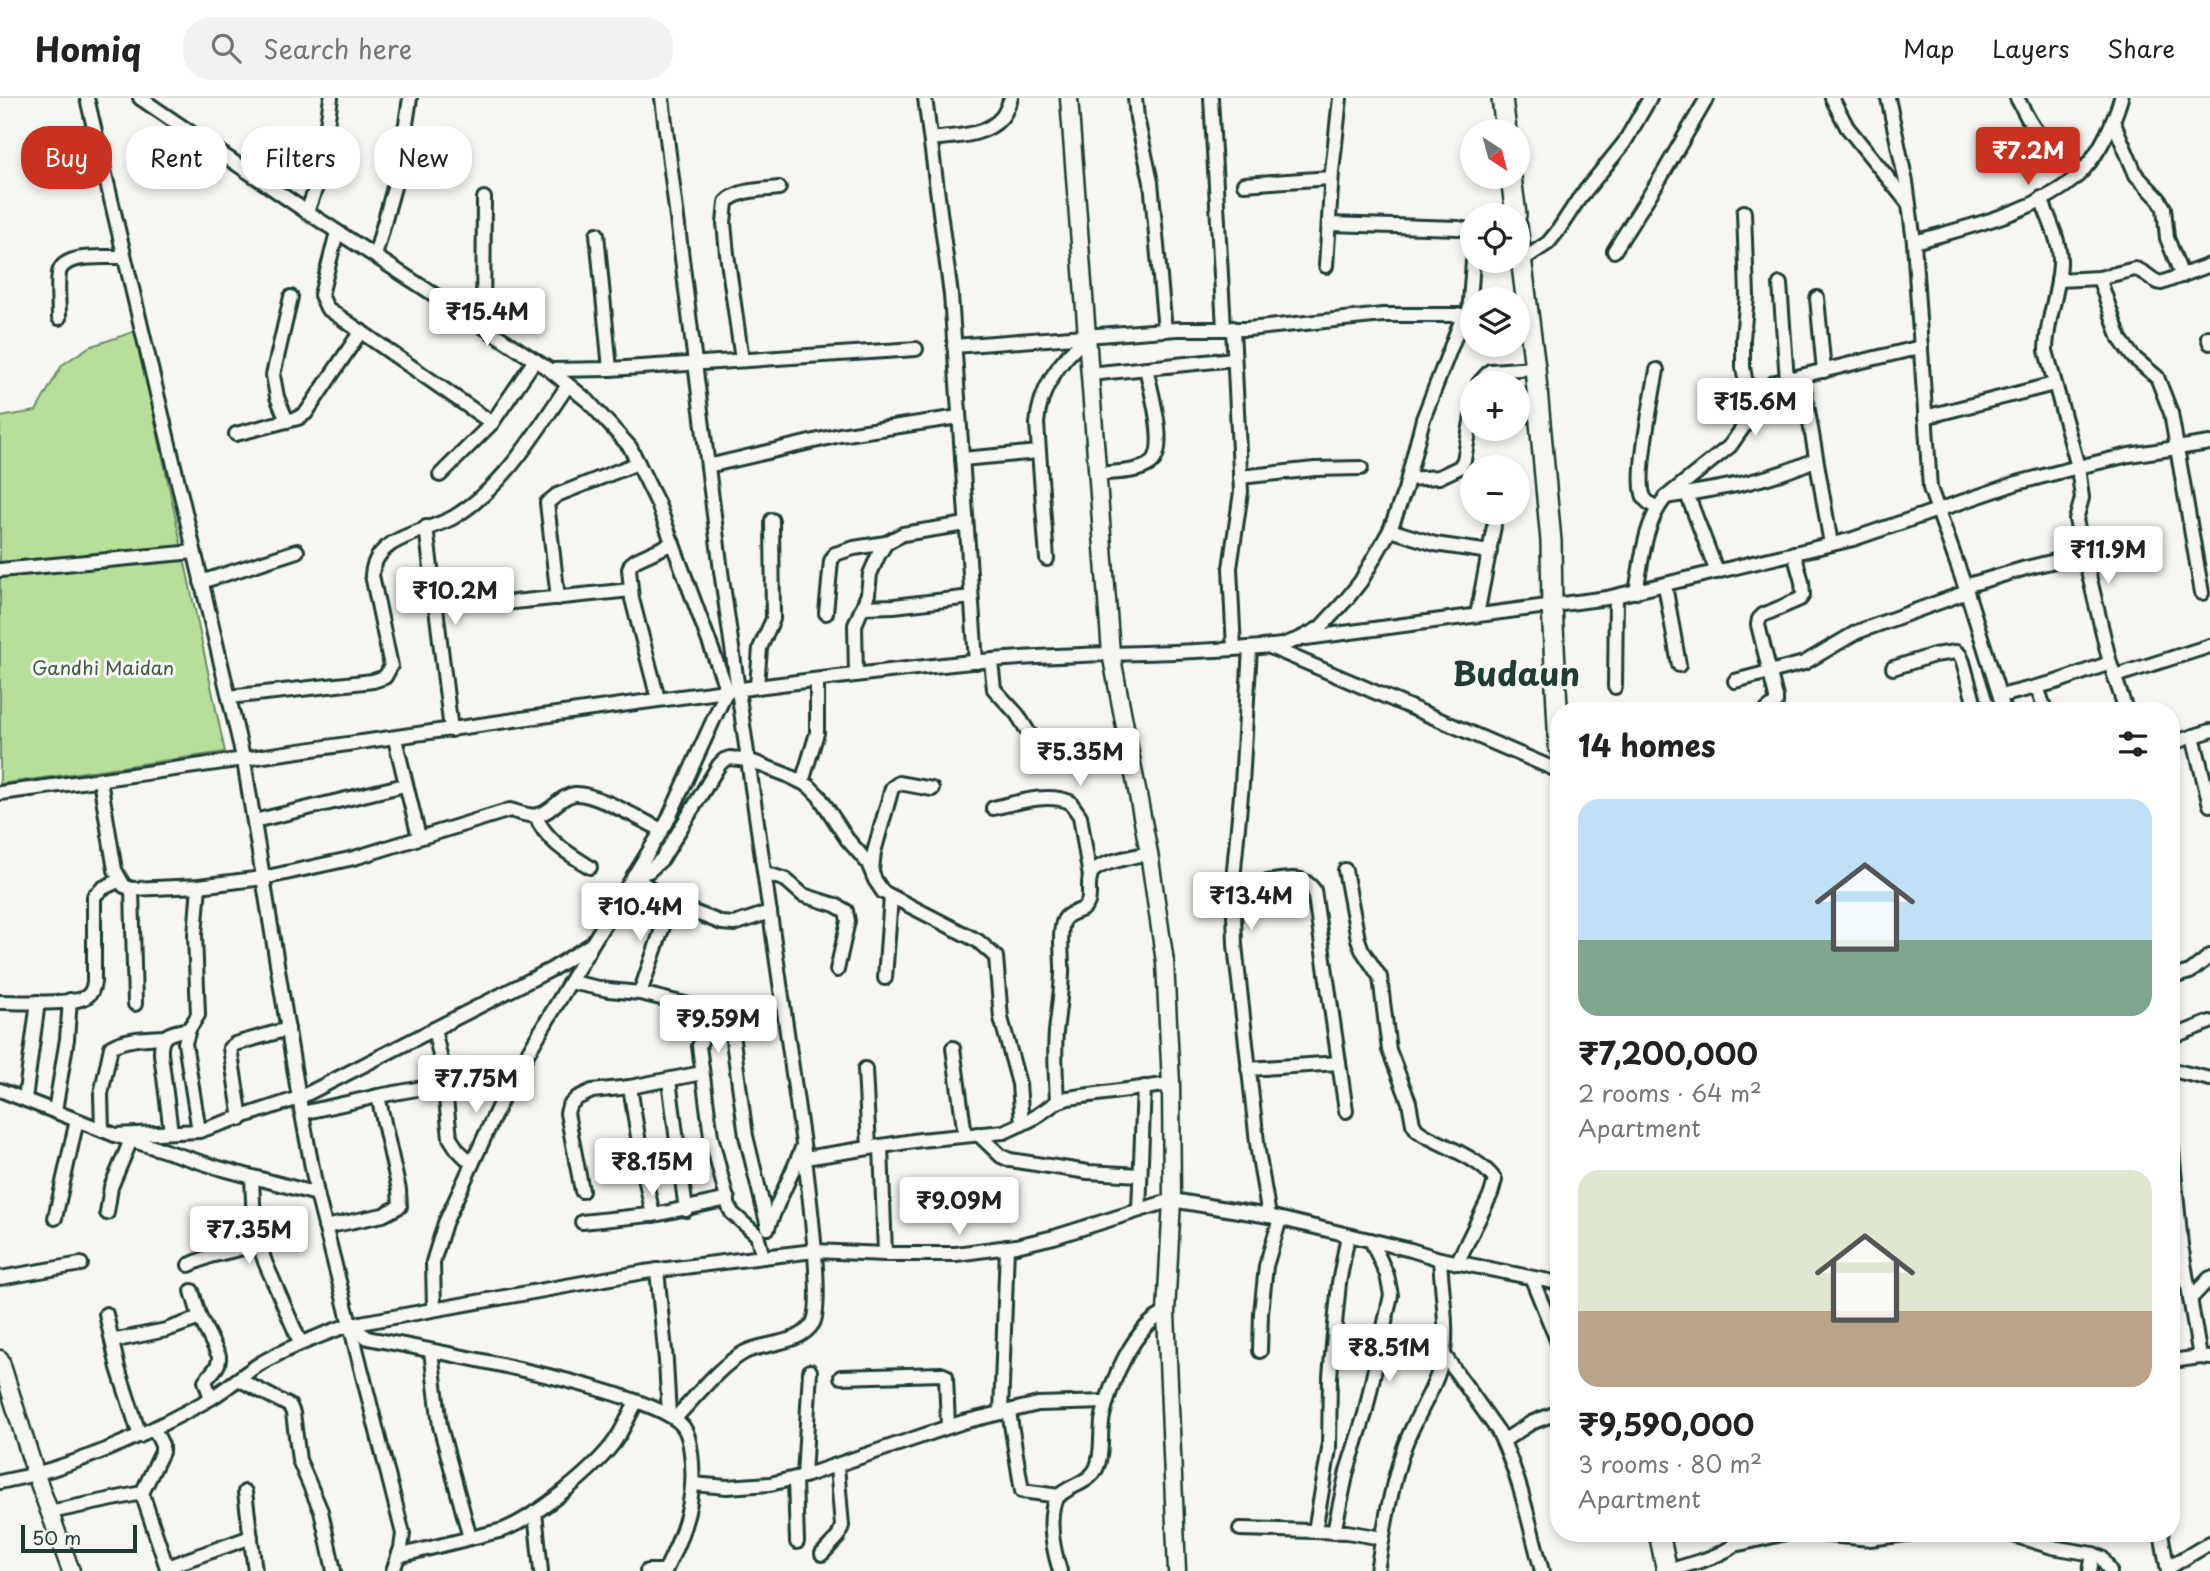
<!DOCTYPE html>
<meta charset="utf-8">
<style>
:root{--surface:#fff;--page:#f2f2f2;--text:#222;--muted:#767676;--line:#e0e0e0;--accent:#c8321e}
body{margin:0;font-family:"Playpen Sans",sans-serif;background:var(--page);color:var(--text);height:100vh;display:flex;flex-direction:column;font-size:26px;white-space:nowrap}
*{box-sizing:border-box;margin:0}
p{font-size:23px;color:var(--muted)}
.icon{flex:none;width:38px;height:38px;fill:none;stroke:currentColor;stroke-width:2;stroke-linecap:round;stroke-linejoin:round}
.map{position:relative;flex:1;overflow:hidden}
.drawer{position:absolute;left:1550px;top:604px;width:630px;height:840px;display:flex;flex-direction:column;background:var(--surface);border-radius:28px;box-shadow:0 4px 10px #0003}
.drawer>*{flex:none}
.guide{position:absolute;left:21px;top:28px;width:665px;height:63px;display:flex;gap:14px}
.needle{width:46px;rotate:144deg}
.fabs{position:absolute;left:1460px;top:21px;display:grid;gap:14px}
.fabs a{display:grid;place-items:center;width:70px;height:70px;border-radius:50%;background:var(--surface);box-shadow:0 4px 10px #0003;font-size:35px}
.scale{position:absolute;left:21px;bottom:18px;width:116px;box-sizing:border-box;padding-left:7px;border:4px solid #1f3d34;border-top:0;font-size:19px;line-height:24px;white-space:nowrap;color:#1f3d34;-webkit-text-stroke:5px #f6f6f2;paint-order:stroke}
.price{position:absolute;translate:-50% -60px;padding:0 16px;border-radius:7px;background:#fff;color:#222;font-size:23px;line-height:46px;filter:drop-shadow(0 2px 4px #0008)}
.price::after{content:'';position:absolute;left:50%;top:42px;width:21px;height:16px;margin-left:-10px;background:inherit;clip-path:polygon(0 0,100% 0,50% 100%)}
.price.on{background:var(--accent);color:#fff}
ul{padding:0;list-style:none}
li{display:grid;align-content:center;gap:14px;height:371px;padding:0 28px}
li span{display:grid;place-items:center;height:217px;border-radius:21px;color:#555}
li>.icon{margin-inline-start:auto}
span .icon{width:126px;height:126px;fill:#fffc;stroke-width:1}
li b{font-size:30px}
h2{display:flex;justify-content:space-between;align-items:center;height:84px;padding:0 28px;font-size:30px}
.chip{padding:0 24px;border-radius:28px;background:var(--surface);box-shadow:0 4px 10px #0003;font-size:24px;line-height:63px}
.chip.on{background:var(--accent);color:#fff}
header{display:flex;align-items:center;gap:42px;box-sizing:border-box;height:98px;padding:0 35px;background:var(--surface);border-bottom:2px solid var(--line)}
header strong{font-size:33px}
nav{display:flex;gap:38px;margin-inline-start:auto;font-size:24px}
.search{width:490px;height:63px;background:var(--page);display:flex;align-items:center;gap:18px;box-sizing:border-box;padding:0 24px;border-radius:28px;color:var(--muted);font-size:26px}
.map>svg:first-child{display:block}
.green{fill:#b8df9a;stroke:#6c8e67;stroke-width:2}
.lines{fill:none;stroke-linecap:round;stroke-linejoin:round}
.minor-casing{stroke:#1f3d34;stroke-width:18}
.tertiary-casing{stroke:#1f3d34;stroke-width:21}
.primary-casing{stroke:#1f3d34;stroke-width:24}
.minor{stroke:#f6f6f2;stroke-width:12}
.tertiary{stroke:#f6f6f2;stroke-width:16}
.primary{stroke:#f6f6f2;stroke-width:19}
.labels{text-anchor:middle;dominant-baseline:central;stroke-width:6;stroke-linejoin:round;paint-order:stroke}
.park-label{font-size:19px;fill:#3e5d48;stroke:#f6f6f2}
.town-label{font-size:33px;font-weight:bold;fill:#1f3d34;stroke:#f6f6f2}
</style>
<header>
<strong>Homiq</strong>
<div class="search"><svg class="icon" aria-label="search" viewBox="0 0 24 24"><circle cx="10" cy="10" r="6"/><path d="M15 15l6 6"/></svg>Search here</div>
<nav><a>Map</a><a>Layers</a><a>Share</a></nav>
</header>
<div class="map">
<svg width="2210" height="1473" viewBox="0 0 2210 1473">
<rect width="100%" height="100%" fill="#f6f6f2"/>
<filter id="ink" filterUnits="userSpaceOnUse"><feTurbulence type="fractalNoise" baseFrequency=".0143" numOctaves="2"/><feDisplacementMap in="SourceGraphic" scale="14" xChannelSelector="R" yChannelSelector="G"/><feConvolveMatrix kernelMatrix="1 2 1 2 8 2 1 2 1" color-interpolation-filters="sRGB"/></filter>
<g filter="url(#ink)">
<path class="green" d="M136 233 225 654 0 686V319L36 313 62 267 89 249Z"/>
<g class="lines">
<g class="minor-casing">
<g id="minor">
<path d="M87 0 244 663 299 1000 317 1096 403 1436 401 1450 393 1473"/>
<path d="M662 0 721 473 805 1060C808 1088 824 1206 813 1225 800 1247 765 1244 745 1254 718 1269 697 1298 675 1320"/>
<path d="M925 0 951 197 976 564"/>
<path d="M1135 0 1137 20 1151 84 1165 232"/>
<path d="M1211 0 1224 230"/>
<path d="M1832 0 1847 29 1908 105"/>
<path d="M1888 0 1906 84 1914 144 1930 390 1967 494 2004 612"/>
<path d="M2017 0C2023 10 2034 37 2046 41 2050 42 2054 41 2058 42L2067 53 2080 75"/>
<path d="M2113 23 2136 77 2159 101 2164 110 2167 140 2182 178"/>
<path d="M931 41C953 38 985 39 1001 20 1006 15 1008 7 1011 0"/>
<path d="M1244 86 1331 80"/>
<path d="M2041 100C2048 120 2061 144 2060 165 2059 195 2046 223 2046 253L2078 369 2082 400 2076 422 2084 456 2110 565 2126 612"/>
<path d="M307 114 319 81 331 0"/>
<path d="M1744 114 1747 198 1743 240V269L1750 310"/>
<path d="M1329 126 1458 130 1469 132 1472 137"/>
<path d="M337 134 321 197 327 210 492 325"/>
<path d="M597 136 610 271"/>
<path d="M1914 144C1963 130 2050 111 2084 71 2101 52 2114 24 2121 0"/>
<path d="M1614 153 1661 79 1707 0"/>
<path d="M375 158 399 71 410 0"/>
<path d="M1521 163 1548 145 1557 134 1578 102 1624 45 1650 0"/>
<path d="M1326 168 1332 74 1340 0"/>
<path d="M2099 180 2120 241 2133 259 2157 279 2171 315 2202 495"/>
<path d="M2058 182 2099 180 2135 171C2146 173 2151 183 2161 185L2210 167"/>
<path d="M1780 186 1787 282"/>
<path d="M1817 200 1824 273"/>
<path d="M59 220C59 206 57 189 59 175 63 154 107 160 124 159"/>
<path d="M483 228 484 100"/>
<path d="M1233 230 1241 394 1230 470 1234 551"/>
<path d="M2208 239 2210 245"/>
<path d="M954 248 1177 231H1248L1383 217H1469L1473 163"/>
<path d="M742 262 727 156 724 125 726 104C739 91 761 92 779 90"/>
<path d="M550 272 610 271 916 251"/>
<path d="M1090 276 1234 261"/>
<path d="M1802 278 1831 446"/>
<path d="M1479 285 1490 273 1535 270"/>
<path d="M1925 319 2054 286"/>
<path d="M287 323 277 299 273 277 291 199"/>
<path d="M236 336 298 320 306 315 361 233"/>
<path d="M962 361 1039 354"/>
<path d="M708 368 840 337 959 319"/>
<path d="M1098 376C1113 374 1138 375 1151 365 1169 351 1150 290 1146 270"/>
<path d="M440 377 492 325 535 262"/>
<path d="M1240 379 1315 371 1361 370"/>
<path d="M1408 381 1439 379 1460 369 1464 362 1472 318"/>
<path d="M1687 396 1717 474"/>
<path d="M1665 399C1716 391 1769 384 1816 361"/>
<path d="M1657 410C1652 407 1647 405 1644 399 1635 379 1653 296 1657 272"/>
<path d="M426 429 451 632"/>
<path d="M1390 432 1435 446 1490 454"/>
<path d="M1047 461 1037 326C1039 292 1060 261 1087 240"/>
<path d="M0 472 194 454"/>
<path d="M201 484 297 453"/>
<path d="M1665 487 1679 567"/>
<path d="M1965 488 2026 470 2084 456"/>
<path d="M1636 494C1642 462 1644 426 1665 400L1730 348 1744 328 1756 301 1768 288 1776 284 1921 249"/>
<path d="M558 500 547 405 557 397 638 365"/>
<path d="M504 505 631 492"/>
<path d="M863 509 894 508 971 499"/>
<path d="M826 515 831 463 835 456 854 450 886 445"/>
<path d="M1477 517 1494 428"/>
<path d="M1306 540 1607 500 1853 441 2017 385 2078 369 2129 357 2210 345"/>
<path d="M1270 549 1559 673"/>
<path d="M1250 550 1242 686 1233 782 1235 847 1258 1053 1269 1118"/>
<path d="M991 563 994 591 1017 616 1047 664"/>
<path d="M1893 570 1934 557 1956 554 1960 557 1963 564 1976 611"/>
<path d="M856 577 855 527 868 496 870 476 878 458 886 445 903 436 966 426"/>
<path d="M2115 578 2210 548"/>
<path d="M1735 583 1804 565 1857 534 1967 494"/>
<path d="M757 588 760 550 773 521 772 422"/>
<path d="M1615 589 1616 498"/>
<path d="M2037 589 2045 612"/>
<path d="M2000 598 2056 584 2110 565"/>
<path d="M229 599 373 583 385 579 391 568 372 477C375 437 427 435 454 419 504 389 536 334 568 287"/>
<path d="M658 601 632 501 629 471 631 466 636 462 673 445"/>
<path d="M1767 612 1776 605V599L1758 527 1759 521 1763 517 1800 501 1803 497 1802 484 1794 455"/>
<path d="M2193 638 2210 707"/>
<path d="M395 641 419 739"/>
<path d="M2172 645 2210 633"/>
<path d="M100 682 115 772 124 788 132 791 199 788 263 780 354 760 510 712C518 714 528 719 537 717 552 715 559 698 575 696 594 694 643 723 662 732"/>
<path d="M802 684 817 635V582"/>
<path d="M0 695C324 652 646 598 971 564 1074 553 1179 558 1282 547L1299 541 1320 530 1346 502 1361 483 1390 432 1405 392 1423 321 1460 226 1472 216"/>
<path d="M993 710C1016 705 1047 694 1070 704L1080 718 1090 779"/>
<path d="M536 718C545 742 569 756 590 769"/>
<path d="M254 723 405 687"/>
<path d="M872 772 874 754 892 690 899 685 932 691"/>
<path d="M1345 772 1358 841 1362 852 1380 879 1389 952 1409 1004 1413 1026 1417 1032 1424 1037C1445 1048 1482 1062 1495 1082L1491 1096 1457 1165"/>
<path d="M765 775 786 782 803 797 835 807 846 813 848 823 837 872"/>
<path d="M634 777 649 773 662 761 719 667 724 662 730 660 748 662 787 677 809 688 819 698 847 741 868 765 875 782 883 794 978 843 996 859 1001 920 1019 986 1022 1026"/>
<path d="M634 777 665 803 722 825 734 826 770 814"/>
<path d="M199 788 195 837 198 917 189 931 185 945 199 1033"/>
<path d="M132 791 135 906"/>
<path d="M1234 791C1249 788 1287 778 1301 782 1307 784 1311 788 1314 792L1346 1013"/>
<path d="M2172 879 2190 874 2210 858"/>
<path d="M885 880 891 799"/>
<path d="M570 884 609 892 640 895 714 913C724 916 727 918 731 928L746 1038 768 1129"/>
<path d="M640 895 671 805"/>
<path d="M0 904C17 904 74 907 86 899 92 895 93 890 94 884V798L103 790 120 782"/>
<path d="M714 913 699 948 711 1038 729 1109 732 1115 757 1137 763 1159"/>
<path d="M434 931 443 971 450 1040 457 1051 472 1066"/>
<path d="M2172 939 2210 924"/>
<path d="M953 950 965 1037"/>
<path d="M865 971 869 1050"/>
<path d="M1248 971 1339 965"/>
<path d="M2172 972 2210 981"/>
<path d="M669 982 686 1112"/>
<path d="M630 989 643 1070 653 1117"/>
<path d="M0 992 115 1037 219 1070 317 1096"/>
<path d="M25 1001 38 904"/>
<path d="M1057 1004C1056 981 1054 957 1056 934 1058 915 1061 896 1062 876 1063 862 1058 834 1064 822 1069 812 1084 816 1088 804 1091 795 1086 781 1093 773 1102 764 1135 758 1149 755"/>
<path d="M55 1013 67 941 70 902"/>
<path d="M302 1015 378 998 444 986"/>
<path d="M241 1021 230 950 235 946 288 931"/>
<path d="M102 1032 101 996 111 949C126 940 148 940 165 939"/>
<path d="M171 1034 161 956C160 934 171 935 189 931"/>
<path d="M978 1036 1001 1058 1010 1062 1088 1074 1140 1077"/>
<path d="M115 1037 199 1033 299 1000 552 871 592 846 667 724 727 592 658 406 630 349 588 303 550 272 307 114 140 0"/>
<path d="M881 1048 885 1156"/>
<path d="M2172 1052 2181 1147 2200 1259"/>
<path d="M805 1060 920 1042 1004 1034 1032 1021 1057 1004 1068 1000 1171 986"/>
<path d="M252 1079 254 1128 265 1164 300 1244"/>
<path d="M582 1093 567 1015 569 1008 577 1000 592 993 630 989 702 975"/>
<path d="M1139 1112 1144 989"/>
<path d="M107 1115 111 1089 131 1042"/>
<path d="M55 1120 77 1022"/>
<path d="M582 1124 659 1116 728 1101"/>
<path d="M325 1129 383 1117 400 1108 399 1092 378 998"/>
<path d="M768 1130C778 1102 792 1077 802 1050"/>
<path d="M189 1167 210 1158 260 1146"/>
<path d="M657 1172 666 1263 669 1317"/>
<path d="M0 1180 81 1166"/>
<path d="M1532 1181 1559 1247"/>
<path d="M192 1193 200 1220 219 1258C220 1270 211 1274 205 1283L211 1300"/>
<path d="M2190 1201 2210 1180"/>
<path d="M434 1211 433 1164 445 1125 506 992 590 850"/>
<path d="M106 1216 118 1270 140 1338"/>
<path d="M349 1227 644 1174 763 1159 814 1153 885 1156H956L1016 1148 1054 1139 1172 1102 1269 1118 1411 1152 1440 1161 1559 1185"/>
<path d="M112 1243 166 1232 200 1220"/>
<path d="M431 1253 440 1328 470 1440"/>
<path d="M1260 1253 1261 1215 1266 1168 1280 1121"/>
<path d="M1444 1257 1498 1333C1520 1377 1529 1426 1542 1473"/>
<path d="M2172 1263 2200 1259 2210 1260"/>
<path d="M841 1279 941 1276 946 1278 948 1329"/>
<path d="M238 1281 290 1308 293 1315 299 1362 321 1413 334 1473"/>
<path d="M1009 1314 1022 1393 1059 1398"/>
<path d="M1001 1315 1007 1149"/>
<path d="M154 1331 162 1347V1354L142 1395 168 1473"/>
<path d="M1503 1343 1531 1325 1559 1314"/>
<path d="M804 1378 810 1273"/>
<path d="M795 1381 797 1444"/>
<path d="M0 1384C74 1370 143 1338 208 1302 227 1291 243 1276 261 1265 289 1249 318 1238 349 1227L368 1240C421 1251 662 1293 684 1330 689 1337 690 1347 691 1355 697 1399 684 1435 665 1473"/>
<path d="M693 1386 727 1389 770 1386 804 1378 963 1324 1038 1306 1107 1304"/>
<path d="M245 1394 255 1473"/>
<path d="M50 1414 142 1395"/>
<path d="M535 1414 541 1473"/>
<path d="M1240 1431 1347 1434 1382 1440"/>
<path d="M1315 1433 1329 1351 1330 1278 1339 1185 1348 1137"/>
<path d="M1334 1434 1347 1373 1365 1316 1391 1197 1387 1177 1371 1142"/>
<path d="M1808 1435 1870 1441 1913 1435"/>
<path d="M2006 1435 2052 1449 2093 1456 2102 1460 2110 1473"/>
<path d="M2161 1435 2168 1473"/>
<path d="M1735 1447 1786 1435"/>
<path d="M822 1456 838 1439 842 1428 837 1368"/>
<path d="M398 1458 503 1432C536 1419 590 1375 612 1347 622 1334 629 1318 636 1304"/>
<path d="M167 1469 251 1439"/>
<path d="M2168 1470 2210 1445"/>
<path d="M647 1473H661"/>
<path d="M1060 1473C1054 1454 1049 1429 1053 1409 1057 1388 1087 1389 1096 1371 1104 1355 1099 1334 1103 1318 1110 1286 1134 1227 1166 1215"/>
<path d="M1377 1473C1384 1431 1391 1387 1405 1347 1416 1317 1437 1289 1443 1258 1449 1234 1441 1187 1440 1161"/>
<path d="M1668 1473C1694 1464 1729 1459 1746 1435"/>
<path d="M2090 1473 2093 1456"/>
</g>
</g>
<g class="tertiary-casing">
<g id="tertiary">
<path d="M1069 0 1111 555 1149 755 1165 864 1171 986 1172 1102 1166 1215 1177 1473"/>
<path d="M0 1261 36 1377 71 1473"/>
</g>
</g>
<g class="primary-casing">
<g id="primary">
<path d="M1502 0 1506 33"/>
<path d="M1511 79 1516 117"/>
<path d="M1517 128 1535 270 1551 443 1552 508 1559 649"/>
<path d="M1659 1435 1667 1473"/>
</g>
</g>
<use href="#minor" class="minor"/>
<use href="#tertiary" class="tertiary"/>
<use href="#primary" class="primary"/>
</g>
</g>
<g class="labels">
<g class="park-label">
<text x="103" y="569">Gandhi Maidan</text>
</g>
<g class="town-label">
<text x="1516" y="574">Budaun</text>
</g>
</g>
</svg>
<div class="fabs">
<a><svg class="needle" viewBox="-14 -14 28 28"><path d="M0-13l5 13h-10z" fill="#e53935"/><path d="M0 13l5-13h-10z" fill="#767676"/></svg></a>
<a><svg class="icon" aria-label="locate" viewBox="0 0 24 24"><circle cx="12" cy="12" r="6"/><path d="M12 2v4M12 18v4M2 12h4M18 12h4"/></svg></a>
<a><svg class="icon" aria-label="layers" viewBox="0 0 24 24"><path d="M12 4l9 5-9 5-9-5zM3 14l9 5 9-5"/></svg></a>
<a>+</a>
<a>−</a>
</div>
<div class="scale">50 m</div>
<b class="price on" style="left:2028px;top:89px">₹7.2M</b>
<b class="price" style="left:487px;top:250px">₹15.4M</b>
<b class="price" style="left:1755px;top:340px">₹15.6M</b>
<b class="price" style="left:2108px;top:488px">₹11.9M</b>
<b class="price" style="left:455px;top:529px">₹10.2M</b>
<b class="price" style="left:1080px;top:690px">₹5.35M</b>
<b class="price" style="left:1251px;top:834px">₹13.4M</b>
<b class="price" style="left:640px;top:845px">₹10.4M</b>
<b class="price" style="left:718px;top:957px">₹9.59M</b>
<b class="price" style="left:476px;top:1017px">₹7.75M</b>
<b class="price" style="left:652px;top:1100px">₹8.15M</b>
<b class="price" style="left:959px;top:1139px">₹9.09M</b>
<b class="price" style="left:249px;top:1168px">₹7.35M</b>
<b class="price" style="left:1389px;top:1286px">₹8.51M</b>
<div class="guide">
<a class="chip on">Buy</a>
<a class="chip">Rent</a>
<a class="chip">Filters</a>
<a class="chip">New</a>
</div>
<section class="drawer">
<h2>14 homes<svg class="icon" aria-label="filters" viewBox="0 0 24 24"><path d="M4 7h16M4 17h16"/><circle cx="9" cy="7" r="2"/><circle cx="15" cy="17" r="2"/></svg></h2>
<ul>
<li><span style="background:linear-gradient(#bfe0f5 65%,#7fa58c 0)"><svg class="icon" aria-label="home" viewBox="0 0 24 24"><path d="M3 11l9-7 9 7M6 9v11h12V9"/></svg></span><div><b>₹7,200,000</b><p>2 rooms · 64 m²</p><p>Apartment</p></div></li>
<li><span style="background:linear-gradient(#dfe7d0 65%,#b9a48a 0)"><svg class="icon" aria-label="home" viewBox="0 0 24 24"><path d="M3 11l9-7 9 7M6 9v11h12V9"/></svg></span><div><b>₹9,590,000</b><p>3 rooms · 80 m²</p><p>Apartment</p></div></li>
</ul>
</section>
</div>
